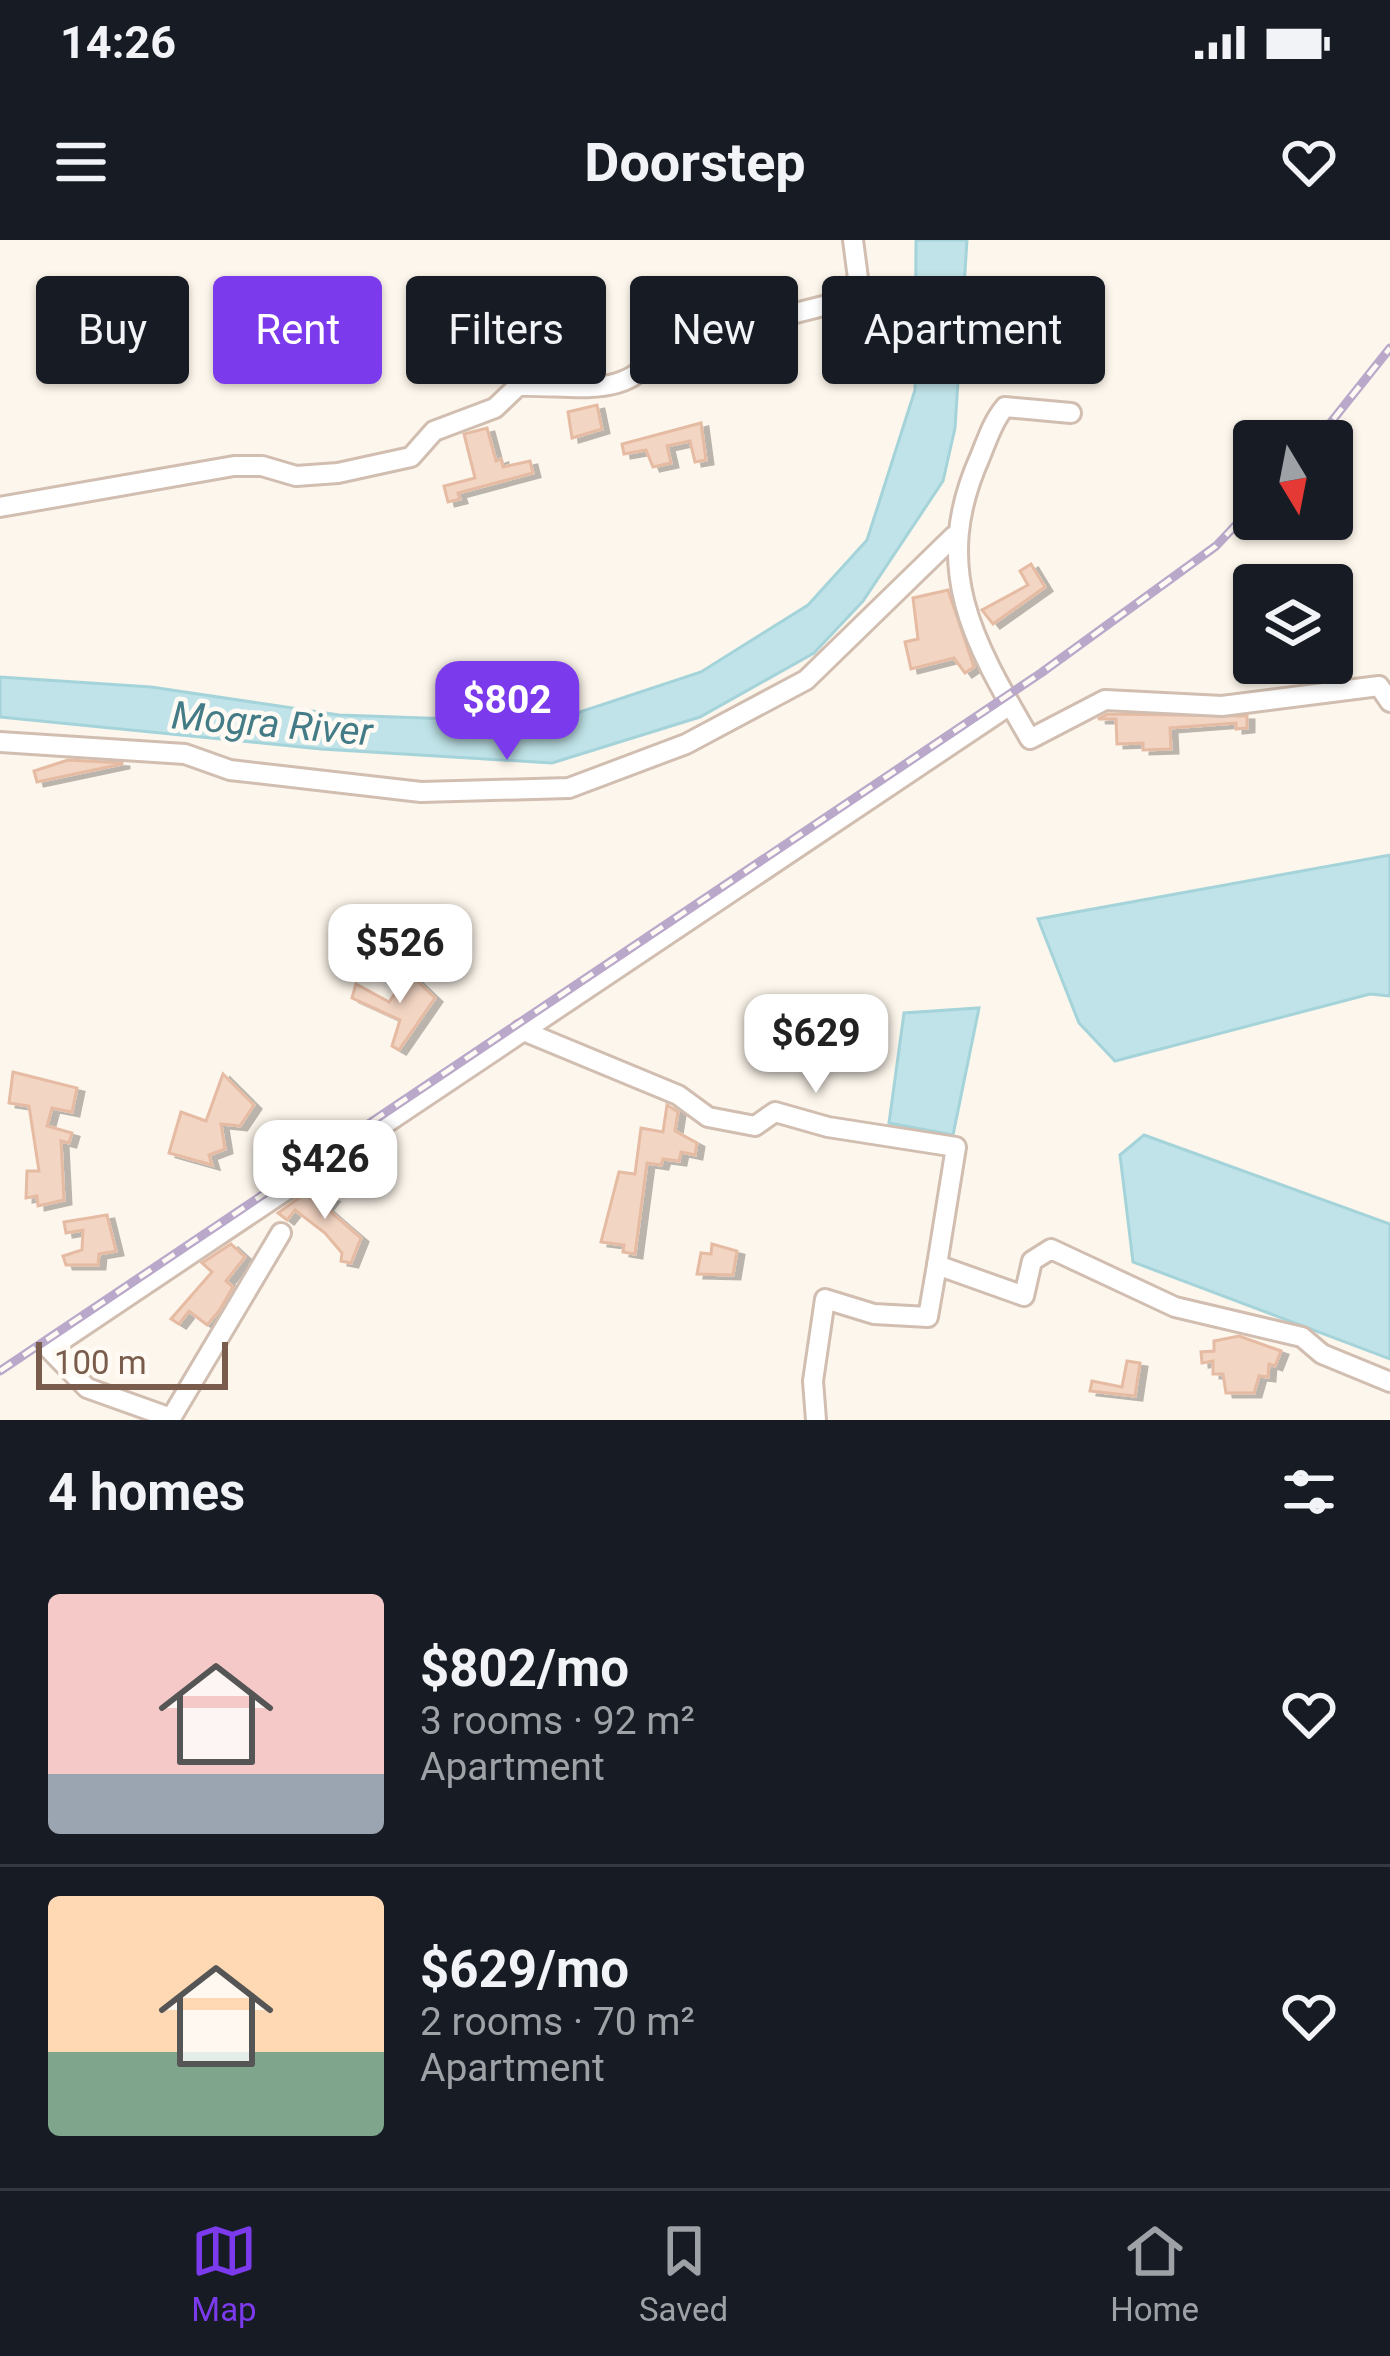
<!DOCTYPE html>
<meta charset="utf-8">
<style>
:root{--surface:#171b24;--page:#20242c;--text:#f1f3f6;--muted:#9ea1a6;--line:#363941;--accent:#7c3aed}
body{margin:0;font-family:Roboto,sans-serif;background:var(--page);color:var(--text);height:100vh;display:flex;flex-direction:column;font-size:45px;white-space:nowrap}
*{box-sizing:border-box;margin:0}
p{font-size:39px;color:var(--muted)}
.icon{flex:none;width:66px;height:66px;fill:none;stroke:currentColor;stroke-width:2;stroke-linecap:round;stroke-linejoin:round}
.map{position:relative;height:1180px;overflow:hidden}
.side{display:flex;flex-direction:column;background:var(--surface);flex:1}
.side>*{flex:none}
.banner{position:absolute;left:36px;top:36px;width:1320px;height:108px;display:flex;gap:24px}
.needle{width:78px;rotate:170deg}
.tools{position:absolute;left:1233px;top:180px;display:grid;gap:24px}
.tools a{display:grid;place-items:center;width:120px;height:120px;border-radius:12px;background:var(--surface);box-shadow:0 3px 9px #0004;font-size:60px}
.scale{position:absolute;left:36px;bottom:30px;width:192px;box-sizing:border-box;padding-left:12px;border:6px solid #7a5c4d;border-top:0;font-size:33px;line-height:42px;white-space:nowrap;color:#7a5c4d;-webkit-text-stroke:9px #fffaf3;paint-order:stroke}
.price{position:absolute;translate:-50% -102px;padding:0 27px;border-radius:24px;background:#fff;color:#222;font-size:39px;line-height:78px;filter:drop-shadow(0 3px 6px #0008)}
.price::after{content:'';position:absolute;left:50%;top:72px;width:36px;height:27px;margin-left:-18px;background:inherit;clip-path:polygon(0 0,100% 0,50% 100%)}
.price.current{background:var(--accent);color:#fff}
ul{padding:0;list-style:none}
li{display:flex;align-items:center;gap:36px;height:300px;padding:0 48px}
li+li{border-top:3px solid var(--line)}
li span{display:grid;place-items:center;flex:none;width:336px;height:240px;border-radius:12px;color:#555}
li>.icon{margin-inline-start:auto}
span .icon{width:144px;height:144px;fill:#fffc;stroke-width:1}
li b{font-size:51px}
h2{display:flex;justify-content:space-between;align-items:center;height:144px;padding:0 48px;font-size:51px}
.pill{padding:0 42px;border-radius:12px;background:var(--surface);box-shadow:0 3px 9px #0004;font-size:42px;line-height:108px}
.pill.current{background:var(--accent);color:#fff}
.status{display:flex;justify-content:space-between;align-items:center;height:84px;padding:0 60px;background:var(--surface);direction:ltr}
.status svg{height:33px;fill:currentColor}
header{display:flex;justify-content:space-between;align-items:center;height:156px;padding:0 48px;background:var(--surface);font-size:54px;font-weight:700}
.tab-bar{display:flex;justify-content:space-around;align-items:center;height:168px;border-top:3px solid var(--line);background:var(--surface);font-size:33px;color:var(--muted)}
.tab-bar a{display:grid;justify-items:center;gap:6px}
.tab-bar .current{color:var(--accent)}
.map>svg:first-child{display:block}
.water{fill:#bfe3e8;stroke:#a5d3da;stroke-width:3}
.building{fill:#f3d5c3;stroke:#e6bba3;stroke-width:3;filter:url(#shadow)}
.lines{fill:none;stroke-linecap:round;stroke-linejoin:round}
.minor-casing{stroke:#d1beb0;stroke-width:24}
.minor{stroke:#fff;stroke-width:18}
.rail-casing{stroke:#b9a8c9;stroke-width:9}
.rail{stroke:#fffaf3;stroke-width:4.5;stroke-dasharray:14;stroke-linecap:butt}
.labels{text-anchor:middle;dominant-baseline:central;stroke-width:9;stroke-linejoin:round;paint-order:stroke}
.water-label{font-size:39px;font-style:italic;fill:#437c86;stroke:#fffaf3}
</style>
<div class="status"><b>14:26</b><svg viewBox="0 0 49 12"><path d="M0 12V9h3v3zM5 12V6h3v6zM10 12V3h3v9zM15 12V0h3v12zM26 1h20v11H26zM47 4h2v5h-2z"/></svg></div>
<header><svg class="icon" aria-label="menu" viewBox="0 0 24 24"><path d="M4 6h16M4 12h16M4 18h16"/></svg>Doorstep<svg class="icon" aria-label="heart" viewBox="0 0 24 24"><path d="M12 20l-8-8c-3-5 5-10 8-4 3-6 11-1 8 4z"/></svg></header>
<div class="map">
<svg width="1390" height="1180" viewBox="0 0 1390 1180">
<defs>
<filter id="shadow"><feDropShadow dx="7" dy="4" stdDeviation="0" flood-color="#0004"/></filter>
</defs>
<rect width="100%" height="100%" fill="#fdf6ec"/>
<g class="water">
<path d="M916 0H967L955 188 943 241 863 361 814 413 700 477 552 523 321 509 0 477V437L151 447 339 475 510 481 562 478 701 432 808 365 867 300 915 150Z"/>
<path d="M1390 615V756L1370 754 1115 821 1079 783 1038 679Z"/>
<path d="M979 768 953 895 889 883 904 773Z"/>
<path d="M1144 895 1390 984V1119L1133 1022 1120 915Z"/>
</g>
<g class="building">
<path d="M597 165 602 189 572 198 568 172Z"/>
<path d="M701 183 706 220 695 222 690 201 667 206 671 223 653 227 646 210 624 214 622 204Z"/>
<path d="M487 188 496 221 501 219 503 227 530 221 533 233 458 253 460 259 448 262 444 246 475 238 464 194Z"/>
<path d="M1031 324 1045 347 993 384 982 370 1028 345 1020 331Z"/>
<path d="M948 350 974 427 965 433 954 418 911 429 905 402 918 399 913 358Z"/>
<path d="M1108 474 1247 476V488L1236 489V483L1170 488 1171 509 1143 510V503L1117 504 1116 479H1098Z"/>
<path d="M68 520 122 523V524L37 542 34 531Z"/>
<path d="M409 733 435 758 399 810 392 806 400 780 352 758 356 744 389 762Z"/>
<path d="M13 832 77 848 72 872 52 868 47 886 72 893 69 903 61 901 64 960 38 966 37 956 26 958 27 931H39L29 866 9 863Z"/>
<path d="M223 834 254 865 240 886 221 884 225 909 209 915 212 925 169 913 181 872 206 881Z"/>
<path d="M667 865 678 872 675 891 697 903 695 915 681 912 679 921 663 919 661 925 647 923 635 1014 623 1012 624 1005 601 1002 619 932 635 934 641 888 663 892Z"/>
<path d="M310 950 332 958 325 967 361 998 351 1023 341 1021 342 1013 325 993 295 970 287 980 278 973Z"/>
<path d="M107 975 116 1011 99 1014 98 1025H66L63 1016 82 1010 83 990 66 993 64 982Z"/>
<path d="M231 1004 245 1017 226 1041 233 1047 219 1071 207 1085 189 1071 179 1084 171 1079 212 1032 202 1023Z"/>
<path d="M712 1004 737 1011 733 1035 697 1034 701 1013 711 1014Z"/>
<path d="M1239 1096 1281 1111 1275 1126 1269 1124 1268 1137 1259 1136 1254 1153H1226L1223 1134H1213V1121L1202 1123 1201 1112 1214 1111V1101Z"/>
<path d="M1127 1121 1140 1123 1135 1156 1090 1151 1092 1141 1122 1147Z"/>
</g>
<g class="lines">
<g class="minor-casing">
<g id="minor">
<path d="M1071 173 1005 167C993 181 987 200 980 217 930 329 973 401 1030 499L1105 460 1222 466 1379 446 1390 462"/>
<path d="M0 267 234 226H262L296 236 338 233 411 217 434 191 495 168 518 146C578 144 633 163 663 102L709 85 740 87 843 61 862 69 853 0"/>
<path d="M0 502 185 514 230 530 421 552 569 548 686 504 806 440 954 296"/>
<path d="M521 790 678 855 708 877 755 886 775 872 828 887 956 907 937 1025"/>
<path d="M281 993 171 1178 87 1148 49 1109 1010 465"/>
<path d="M816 1180 813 1141 825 1059 874 1074 928 1077 937 1025 1024 1056 1032 1021 1051 1009 1175 1067 1302 1097 1322 1114 1390 1142"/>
</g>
</g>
<use href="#minor" class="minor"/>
<g class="rail-casing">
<g id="rail">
<path d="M1316 201 1390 108"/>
<path d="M0 1131 1041 433 1216 306 1254 266"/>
</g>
</g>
<use href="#rail" class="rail"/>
</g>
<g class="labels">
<g class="water-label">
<text transform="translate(272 484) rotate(5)">Mogra River</text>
</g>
</g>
</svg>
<div class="tools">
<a><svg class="needle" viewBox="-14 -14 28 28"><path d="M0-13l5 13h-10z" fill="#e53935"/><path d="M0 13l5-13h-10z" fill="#9ea1a6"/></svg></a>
<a><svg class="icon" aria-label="layers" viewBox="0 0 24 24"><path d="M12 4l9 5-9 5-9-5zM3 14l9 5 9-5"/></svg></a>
</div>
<div class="scale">100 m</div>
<b class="price current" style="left:507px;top:523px">$802</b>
<b class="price" style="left:400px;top:766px">$526</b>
<b class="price" style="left:816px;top:856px">$629</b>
<b class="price" style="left:325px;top:982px">$426</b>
<div class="banner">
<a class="pill">Buy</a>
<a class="pill current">Rent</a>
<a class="pill">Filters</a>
<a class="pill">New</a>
<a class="pill">Apartment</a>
</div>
</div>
<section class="side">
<h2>4 homes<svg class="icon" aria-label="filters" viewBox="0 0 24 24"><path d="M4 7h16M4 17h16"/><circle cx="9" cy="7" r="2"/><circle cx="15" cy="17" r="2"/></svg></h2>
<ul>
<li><span style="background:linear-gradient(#f6c9c9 75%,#9aa5b1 0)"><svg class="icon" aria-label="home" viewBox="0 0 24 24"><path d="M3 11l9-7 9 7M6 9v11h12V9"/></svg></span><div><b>$802/mo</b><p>3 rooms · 92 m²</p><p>Apartment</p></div><svg class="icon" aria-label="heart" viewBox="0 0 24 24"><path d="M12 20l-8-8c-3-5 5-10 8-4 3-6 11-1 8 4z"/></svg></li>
<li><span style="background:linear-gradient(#ffd9b3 65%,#7fa58c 0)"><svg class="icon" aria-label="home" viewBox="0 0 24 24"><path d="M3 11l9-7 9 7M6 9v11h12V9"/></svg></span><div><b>$629/mo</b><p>2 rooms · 70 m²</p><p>Apartment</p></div><svg class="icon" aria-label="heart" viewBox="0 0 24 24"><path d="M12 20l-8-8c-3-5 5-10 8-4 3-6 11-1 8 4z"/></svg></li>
</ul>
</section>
<nav class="tab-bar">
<a class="current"><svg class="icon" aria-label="map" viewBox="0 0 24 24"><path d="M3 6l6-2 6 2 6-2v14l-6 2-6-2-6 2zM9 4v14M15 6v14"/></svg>Map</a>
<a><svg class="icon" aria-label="saved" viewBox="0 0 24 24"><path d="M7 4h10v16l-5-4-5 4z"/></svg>Saved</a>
<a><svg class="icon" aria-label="home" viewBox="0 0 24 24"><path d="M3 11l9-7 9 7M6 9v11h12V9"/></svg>Home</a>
</nav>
